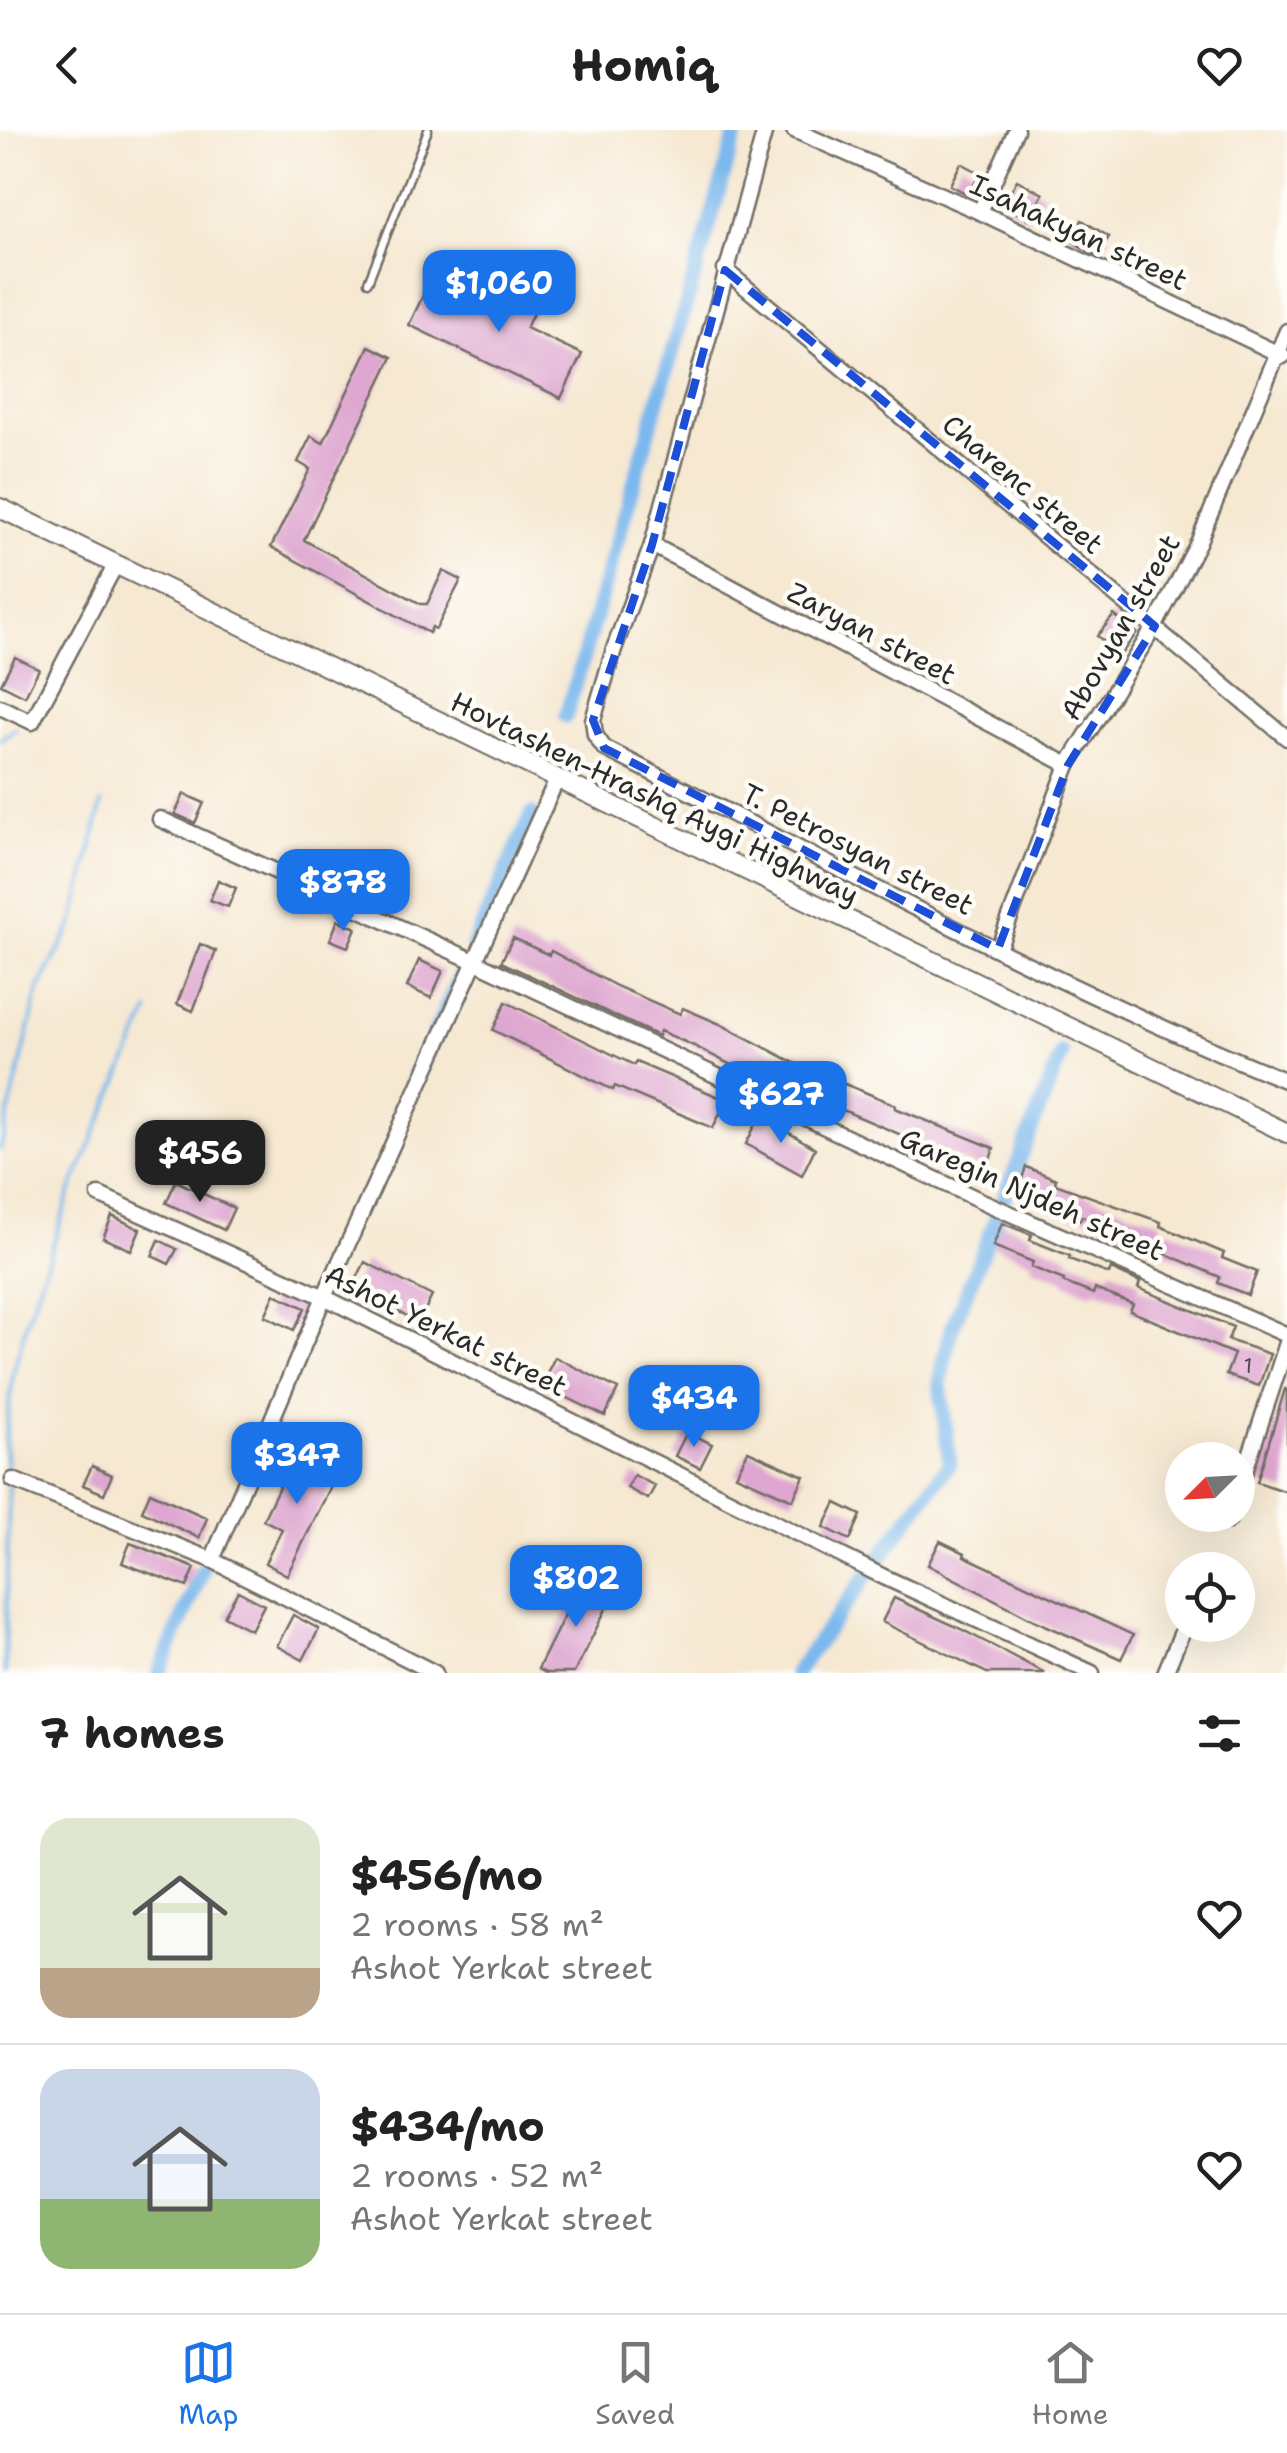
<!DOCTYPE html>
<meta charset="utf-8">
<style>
:root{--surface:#fff;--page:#f2f2f2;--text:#222;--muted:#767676;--line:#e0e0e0;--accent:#1a73e8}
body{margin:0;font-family:"Shantell Sans",sans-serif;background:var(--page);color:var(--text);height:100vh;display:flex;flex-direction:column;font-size:38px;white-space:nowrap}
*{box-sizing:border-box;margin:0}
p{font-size:32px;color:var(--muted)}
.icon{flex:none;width:55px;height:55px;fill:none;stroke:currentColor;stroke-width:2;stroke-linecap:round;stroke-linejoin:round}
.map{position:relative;height:1543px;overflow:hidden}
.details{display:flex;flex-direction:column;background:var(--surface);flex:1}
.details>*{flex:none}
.needle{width:65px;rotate:246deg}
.tools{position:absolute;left:1165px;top:1312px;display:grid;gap:20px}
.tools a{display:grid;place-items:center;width:90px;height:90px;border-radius:50%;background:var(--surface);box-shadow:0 10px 40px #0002;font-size:50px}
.price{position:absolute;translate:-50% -85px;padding:0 22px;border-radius:20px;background:var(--accent);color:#fff;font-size:32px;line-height:65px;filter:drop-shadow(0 2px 5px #0008)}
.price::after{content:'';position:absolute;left:50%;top:60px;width:30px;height:22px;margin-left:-15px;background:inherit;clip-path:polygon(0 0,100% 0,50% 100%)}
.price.current{background:#222;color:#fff}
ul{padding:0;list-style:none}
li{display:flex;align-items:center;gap:30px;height:250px;padding:0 40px}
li+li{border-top:2px solid var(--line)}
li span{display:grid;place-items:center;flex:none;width:280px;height:200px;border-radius:30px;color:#555}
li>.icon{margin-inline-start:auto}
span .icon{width:120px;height:120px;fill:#fffc;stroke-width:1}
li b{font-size:42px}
h2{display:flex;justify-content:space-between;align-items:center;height:120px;padding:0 40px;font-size:42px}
header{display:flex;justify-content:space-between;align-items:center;height:130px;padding:0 40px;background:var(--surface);font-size:45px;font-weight:700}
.menu{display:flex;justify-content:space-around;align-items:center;height:140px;border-top:2px solid var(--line);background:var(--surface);font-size:28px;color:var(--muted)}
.menu a{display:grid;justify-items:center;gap:5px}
.menu .current{color:var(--accent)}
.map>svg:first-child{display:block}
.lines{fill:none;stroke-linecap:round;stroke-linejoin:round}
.stream{stroke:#7ab8ed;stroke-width:4}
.canal{stroke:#7ab8ed;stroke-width:15}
.building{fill:#dea6d0}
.service-casing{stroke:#726d65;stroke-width:11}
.minor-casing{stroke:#726d65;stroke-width:19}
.tertiary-casing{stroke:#726d65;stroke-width:22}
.service{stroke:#fff;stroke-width:6}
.minor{stroke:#fff;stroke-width:14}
.tertiary{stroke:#fff;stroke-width:18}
.marked{fill:none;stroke:#1d4ed8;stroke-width:8;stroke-dasharray:20 12;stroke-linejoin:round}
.labels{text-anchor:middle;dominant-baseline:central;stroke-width:9;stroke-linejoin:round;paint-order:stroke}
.number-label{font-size:22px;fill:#584a54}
.street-label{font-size:28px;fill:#2b2b2b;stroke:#fdfcf7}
</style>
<header><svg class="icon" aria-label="back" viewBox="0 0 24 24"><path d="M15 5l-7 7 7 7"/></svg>Homiq<svg class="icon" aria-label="heart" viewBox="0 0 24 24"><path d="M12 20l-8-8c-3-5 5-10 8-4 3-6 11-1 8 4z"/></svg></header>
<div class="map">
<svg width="1287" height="1543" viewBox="0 0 1287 1543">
<rect width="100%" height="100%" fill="#fdfcf7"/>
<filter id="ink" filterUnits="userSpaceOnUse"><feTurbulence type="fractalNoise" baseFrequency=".01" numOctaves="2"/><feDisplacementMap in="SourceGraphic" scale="20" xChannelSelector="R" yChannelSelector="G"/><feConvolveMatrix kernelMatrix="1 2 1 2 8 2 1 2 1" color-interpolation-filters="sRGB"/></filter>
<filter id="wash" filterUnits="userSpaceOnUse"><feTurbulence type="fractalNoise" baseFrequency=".0048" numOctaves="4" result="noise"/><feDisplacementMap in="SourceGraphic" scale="40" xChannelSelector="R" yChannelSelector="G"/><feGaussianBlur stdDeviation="2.25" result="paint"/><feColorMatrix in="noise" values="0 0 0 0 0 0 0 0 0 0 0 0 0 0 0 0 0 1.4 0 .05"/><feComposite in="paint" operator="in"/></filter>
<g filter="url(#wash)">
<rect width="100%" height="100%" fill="#f6e8d1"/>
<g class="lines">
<g class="stream">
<path d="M0 609 16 599"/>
<path d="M0 1020 39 858 73 794 102 673"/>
<path d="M5 1543 9 1356 5 1314 13 1243 27 1191 73 1055 149 881"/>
</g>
<g class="canal">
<path d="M566 586 737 0"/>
<path d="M473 816 532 684"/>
<path d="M400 981 462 842"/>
<path d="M159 1543 203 1440"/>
<path d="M795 1543 950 1333 940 1253 950 1203 1062 923"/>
</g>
</g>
<g id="blocks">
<g class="building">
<path d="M961 33 980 43 969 65 950 55Z"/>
<path d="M1017 50 1043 64 1029 89 1003 75Z"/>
<path d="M1082 90 1109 107 1097 126 1070 110Z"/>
<path d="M518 147 544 160 526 198 582 224 561 268 409 195 430 151 501 184Z"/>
<path d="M369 216 392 227 304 410 421 474H427L443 441 461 450 436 499 432 497 429 503 271 417 310 339 298 332 311 306 323 313Z"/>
<path d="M1114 485 1137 503 1121 524 1097 506Z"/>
<path d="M15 527 39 539 25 566 1 554Z"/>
<path d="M184 664 204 673 195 693 175 684Z"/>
<path d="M218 750 236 758 228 777 210 770Z"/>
<path d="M338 790 356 798 348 817 330 810Z"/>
<path d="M513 808 549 825 551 821 616 856 680 884 683 878 720 894 831 952 832 949 862 961 896 975 895 978 994 1018 986 1041 817 969 813 977 694 916 660 901 658 906 501 832Z"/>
<path d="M200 814 216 821 193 881 177 874Z"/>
<path d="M419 830 443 841 431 868 407 857Z"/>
<path d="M506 872 634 935 636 932 726 970 713 998 615 956 613 960 493 900Z"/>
<path d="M760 986 815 1018 802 1045 746 1014Z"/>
<path d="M1026 1037 1056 1049 1055 1054 1161 1092 1160 1096 1224 1123 1222 1128 1257 1142 1248 1165 1218 1153 1220 1147 1154 1119 1156 1116 1082 1086 1080 1090 1050 1078 1052 1074 1018 1060Z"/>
<path d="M176 1051 234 1078 224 1100 166 1073Z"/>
<path d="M112 1086 140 1099 131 1120 103 1108Z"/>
<path d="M1002 1093 1032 1105 1030 1110 1070 1126 1069 1129 1109 1144 1111 1139 1140 1152 1138 1158 1233 1197 1228 1210 1270 1224 1259 1256 1226 1245 1234 1224 1130 1181 1133 1174 1095 1159 1093 1164 1063 1152 1064 1150 1031 1137 1033 1132 993 1116Z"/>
<path d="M159 1110 177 1119 169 1134 152 1126Z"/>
<path d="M365 1132 432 1166 419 1192 352 1158Z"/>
<path d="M275 1164 305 1178 294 1200 265 1186Z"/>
<path d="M555 1227 618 1259 605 1286 541 1255Z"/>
<path d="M1285 1259 1287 1260V1362L1257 1352Z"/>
<path d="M687 1302 712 1314 700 1338 675 1326Z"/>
<path d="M297 1319 339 1340 287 1445 265 1433 282 1399 263 1390Z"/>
<path d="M748 1321 804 1346 793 1370 736 1345Z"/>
<path d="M92 1336 112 1345 104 1364 83 1355Z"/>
<path d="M634 1345 655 1356 648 1369 627 1358Z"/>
<path d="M150 1362 207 1388 199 1408 142 1381Z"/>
<path d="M836 1373 861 1385 850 1410 824 1397Z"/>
<path d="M940 1411 965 1423 964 1426 1133 1505 1121 1529 1034 1490 928 1435Z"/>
<path d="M130 1413 195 1438 187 1457 122 1433Z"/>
<path d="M582 1450 613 1465 574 1543H546L538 1539Z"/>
<path d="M238 1461 264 1475 251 1500 224 1486Z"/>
<path d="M894 1468 957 1497 1045 1543H987L882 1492Z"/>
<path d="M293 1485 319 1499 303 1530 277 1516Z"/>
</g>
</g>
</g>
<g filter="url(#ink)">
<use href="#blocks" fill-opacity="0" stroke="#726d65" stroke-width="2.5"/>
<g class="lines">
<g class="service-casing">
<path id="service" d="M368 152 428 0"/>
</g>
<g class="minor-casing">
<g id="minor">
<path d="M765 0 652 415 614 519 593 590 595 605 604 618C829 733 1053 856 1287 951"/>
<path d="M794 0 980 82 1283 226"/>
<path d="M980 82 1016 0"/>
<path d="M725 140 1287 608"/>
<path d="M652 415 1068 635"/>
<path d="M0 577 32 592 116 434"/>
<path d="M160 689 476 832 984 1072 1287 1205"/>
<path d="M998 819 1068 635 1155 496 1198 413 1287 201"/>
<path d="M99 1065 324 1167 884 1447 1092 1543"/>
<path d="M13 1350 212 1430 435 1543"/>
<path d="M1238 1362 1287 1213"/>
<path d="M1228 1391 1230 1385"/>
<path d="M212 1430 324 1167 556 651"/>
<path d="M1165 1543 1185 1495"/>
</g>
</g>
<g class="tertiary-casing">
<path id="tertiary" d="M0 378 1287 1003"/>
</g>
<use href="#service" class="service"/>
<use href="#minor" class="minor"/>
<use href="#tertiary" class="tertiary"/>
</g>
</g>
<path class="marked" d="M725 140 1155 496 1068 635 998 819 604 618 593 590 652 415Z"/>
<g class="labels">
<g class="number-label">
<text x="1248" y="1235">1</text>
</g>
<g class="street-label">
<text transform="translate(1079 102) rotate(25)">Isahakyan street</text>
<text transform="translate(1023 354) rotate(40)">Charenc street</text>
<text transform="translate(1120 497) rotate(-60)">Abovyan street</text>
<text transform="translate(872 503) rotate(28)">Zaryan street</text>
<text transform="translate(655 668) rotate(26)">Hovtashen-Hrashq Aygi Highway</text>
<text transform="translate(858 719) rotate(27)">T. Petrosyan street</text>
<text transform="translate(1032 1064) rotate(24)">Garegin Njdeh street</text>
<text transform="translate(446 1200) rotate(26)">Ashot Yerkat street</text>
</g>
</g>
</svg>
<div class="tools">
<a><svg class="needle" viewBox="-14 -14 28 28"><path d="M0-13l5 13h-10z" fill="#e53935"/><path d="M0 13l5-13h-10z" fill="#767676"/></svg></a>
<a><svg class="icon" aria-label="locate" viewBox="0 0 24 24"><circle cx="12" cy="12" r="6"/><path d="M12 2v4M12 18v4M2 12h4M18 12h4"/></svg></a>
</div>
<b class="price" style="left:499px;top:205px">$1,060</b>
<b class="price" style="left:343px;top:804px">$878</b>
<b class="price" style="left:781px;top:1016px">$627</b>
<b class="price current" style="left:200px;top:1075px">$456</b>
<b class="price" style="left:694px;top:1320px">$434</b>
<b class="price" style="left:297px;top:1377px">$347</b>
<b class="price" style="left:576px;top:1500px">$802</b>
</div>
<section class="details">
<h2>7 homes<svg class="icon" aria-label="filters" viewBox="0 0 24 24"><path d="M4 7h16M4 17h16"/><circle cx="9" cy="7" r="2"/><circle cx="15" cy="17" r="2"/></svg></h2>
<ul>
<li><span style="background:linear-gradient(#dfe7d0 75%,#b9a48a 0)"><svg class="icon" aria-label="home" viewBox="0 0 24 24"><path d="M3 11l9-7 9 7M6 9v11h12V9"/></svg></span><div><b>$456/mo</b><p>2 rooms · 58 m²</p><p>Ashot Yerkat street</p></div><svg class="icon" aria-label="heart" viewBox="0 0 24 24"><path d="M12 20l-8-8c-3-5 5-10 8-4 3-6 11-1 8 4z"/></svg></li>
<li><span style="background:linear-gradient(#c9d6e8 65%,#8fb573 0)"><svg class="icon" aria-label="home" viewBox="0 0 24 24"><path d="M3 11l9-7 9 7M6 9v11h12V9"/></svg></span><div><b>$434/mo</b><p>2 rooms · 52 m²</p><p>Ashot Yerkat street</p></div><svg class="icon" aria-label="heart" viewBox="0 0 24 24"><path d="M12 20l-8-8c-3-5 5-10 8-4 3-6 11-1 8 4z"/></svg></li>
</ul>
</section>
<nav class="menu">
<a class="current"><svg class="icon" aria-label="map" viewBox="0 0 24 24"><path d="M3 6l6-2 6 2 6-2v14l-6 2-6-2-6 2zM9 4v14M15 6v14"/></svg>Map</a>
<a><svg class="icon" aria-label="saved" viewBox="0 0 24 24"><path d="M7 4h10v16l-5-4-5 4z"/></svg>Saved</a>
<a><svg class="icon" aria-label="home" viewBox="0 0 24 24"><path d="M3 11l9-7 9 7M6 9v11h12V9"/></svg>Home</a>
</nav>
